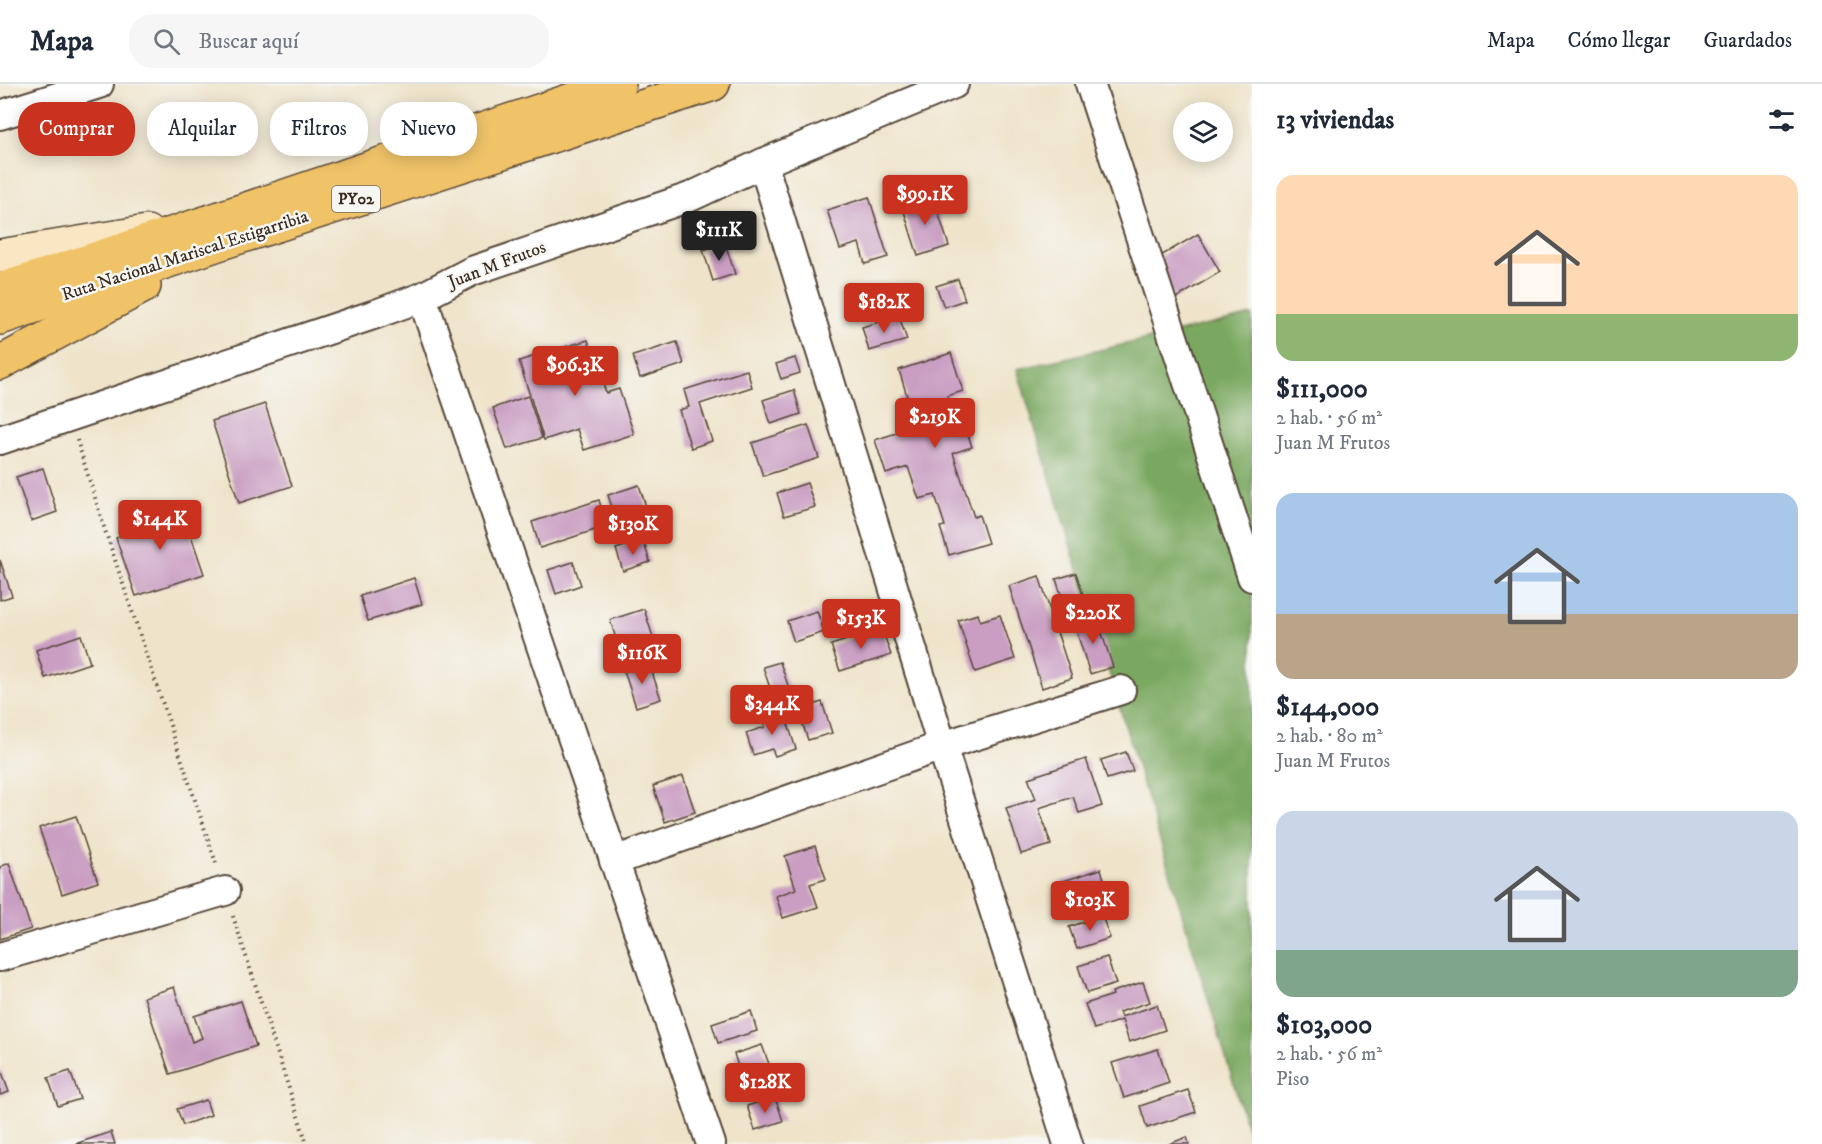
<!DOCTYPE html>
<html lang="es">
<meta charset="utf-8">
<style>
:root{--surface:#fff;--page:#f6f6f7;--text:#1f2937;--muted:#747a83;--line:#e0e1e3;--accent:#c8321e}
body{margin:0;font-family:"IM FELL DW Pica",serif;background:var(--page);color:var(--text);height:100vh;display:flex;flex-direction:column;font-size:22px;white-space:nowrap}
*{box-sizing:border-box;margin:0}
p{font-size:20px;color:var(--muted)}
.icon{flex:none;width:33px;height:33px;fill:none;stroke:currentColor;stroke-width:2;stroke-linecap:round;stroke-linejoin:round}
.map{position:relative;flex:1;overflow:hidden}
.sheet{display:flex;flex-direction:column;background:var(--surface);width:570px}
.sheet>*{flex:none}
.top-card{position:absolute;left:18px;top:18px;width:570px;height:54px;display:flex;gap:12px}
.tools{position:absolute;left:1173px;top:18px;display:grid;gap:12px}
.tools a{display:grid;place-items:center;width:60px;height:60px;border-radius:50%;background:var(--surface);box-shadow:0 3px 15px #0003;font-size:30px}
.price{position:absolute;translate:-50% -51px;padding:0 14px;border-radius:6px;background:var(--accent);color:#fff;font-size:20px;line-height:39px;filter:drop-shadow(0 2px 3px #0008)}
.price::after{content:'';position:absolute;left:50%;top:36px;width:18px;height:14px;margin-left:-9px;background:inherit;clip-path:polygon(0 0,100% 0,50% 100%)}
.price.current{background:#222;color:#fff}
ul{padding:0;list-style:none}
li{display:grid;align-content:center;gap:12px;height:318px;padding:0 24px}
li span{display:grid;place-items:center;height:186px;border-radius:18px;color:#555}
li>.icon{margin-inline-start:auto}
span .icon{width:108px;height:108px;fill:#fffc;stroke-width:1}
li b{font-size:26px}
h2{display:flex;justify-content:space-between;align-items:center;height:72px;padding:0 24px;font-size:26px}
.pill{padding:0 21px;border-radius:24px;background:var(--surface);box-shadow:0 3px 15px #0003;font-size:21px;line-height:54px}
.pill.current{background:var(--accent);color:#fff}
header{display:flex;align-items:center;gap:36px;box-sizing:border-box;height:84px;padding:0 30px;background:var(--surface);border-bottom:2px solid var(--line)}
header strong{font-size:28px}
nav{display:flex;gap:33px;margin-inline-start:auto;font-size:21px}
.search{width:420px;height:54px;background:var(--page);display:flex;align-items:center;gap:15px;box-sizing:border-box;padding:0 21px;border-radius:24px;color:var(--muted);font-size:22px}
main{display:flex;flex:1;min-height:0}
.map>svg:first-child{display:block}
.forest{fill:#7aa861;stroke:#5a6940;stroke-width:1.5}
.building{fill:#c99ec2}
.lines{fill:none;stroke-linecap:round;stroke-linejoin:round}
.street-casing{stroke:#564638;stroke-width:32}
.secondary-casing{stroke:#564638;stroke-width:36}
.highway-casing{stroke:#564638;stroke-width:36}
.path{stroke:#564638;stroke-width:4;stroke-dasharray:1.5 4.5;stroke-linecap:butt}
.street{stroke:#fff;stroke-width:28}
.secondary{stroke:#f9e7c3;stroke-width:33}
.highway{stroke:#f0c369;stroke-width:33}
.labels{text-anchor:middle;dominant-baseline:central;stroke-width:5;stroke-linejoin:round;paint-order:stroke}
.shield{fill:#f6f6f2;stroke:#73675e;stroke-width:1.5}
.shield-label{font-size:16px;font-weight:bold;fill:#3b2a1e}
.street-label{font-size:18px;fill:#3b2a1e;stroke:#f6f6f2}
</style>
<header>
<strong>Mapa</strong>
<div class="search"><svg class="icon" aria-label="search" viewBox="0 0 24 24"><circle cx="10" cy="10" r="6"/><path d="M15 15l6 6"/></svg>Buscar aquí</div>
<nav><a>Mapa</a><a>Cómo llegar</a><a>Guardados</a></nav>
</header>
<main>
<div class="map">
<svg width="1252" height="1060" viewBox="0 0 1252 1060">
<rect width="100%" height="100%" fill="#f6f6f2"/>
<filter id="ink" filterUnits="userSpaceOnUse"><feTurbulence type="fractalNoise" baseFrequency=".0167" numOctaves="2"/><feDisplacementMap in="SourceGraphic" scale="12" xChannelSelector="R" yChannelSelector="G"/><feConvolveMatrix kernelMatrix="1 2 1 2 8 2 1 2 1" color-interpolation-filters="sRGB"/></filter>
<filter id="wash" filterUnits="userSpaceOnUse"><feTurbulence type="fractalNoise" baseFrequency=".008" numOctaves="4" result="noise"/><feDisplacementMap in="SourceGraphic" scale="24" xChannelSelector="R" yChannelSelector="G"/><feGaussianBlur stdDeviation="1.35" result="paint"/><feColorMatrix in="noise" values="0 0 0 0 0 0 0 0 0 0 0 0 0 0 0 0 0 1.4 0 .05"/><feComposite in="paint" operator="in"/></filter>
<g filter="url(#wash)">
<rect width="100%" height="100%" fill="#efe4ca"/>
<path class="forest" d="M1252 231V1060L1017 285Z"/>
<g id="blocks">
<g class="building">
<path d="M933 112 949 162 918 172 902 121Z"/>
<path d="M869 113 888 173 865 180 859 159 840 165 827 126Z"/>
<path d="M1198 150 1220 188 1175 215 1152 177Z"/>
<path d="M725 159 735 190 713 197 703 166Z"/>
<path d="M958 195 965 216 944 223 936 202Z"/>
<path d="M899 232 907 256 869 267 862 243Z"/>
<path d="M588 256 606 309 619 305 634 350 584 366 577 345 544 356 519 277Z"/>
<path d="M677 258 684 280 640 294 633 272Z"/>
<path d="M951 269 963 307 947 312 954 331 961 329 972 363 953 369 974 433 979 431 988 459 949 471 940 443 945 442 935 411 919 415 908 383 886 390 875 356 908 345 899 315 907 312 899 286Z"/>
<path d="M795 274 800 289 781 295 776 280Z"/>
<path d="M747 286 752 303 700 320 712 357 691 364 679 326 689 323 684 306Z"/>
<path d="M794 306 801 330 771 340 763 316Z"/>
<path d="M528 312 542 354 507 365 493 324Z"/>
<path d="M265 320 292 402 239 419 212 337Z"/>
<path d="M808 341 819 374 763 392 752 359Z"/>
<path d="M43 384 57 428 31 437 16 393Z"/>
<path d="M807 399 815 423 784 432 777 409Z"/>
<path d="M639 401 649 432 618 442 608 411Z"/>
<path d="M599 416 607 442 540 464 532 438Z"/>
<path d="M180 419 204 490 136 512 116 454 145 444 141 432Z"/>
<path d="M643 456 650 478 623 487 616 465Z"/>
<path d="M0 476 12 512 0 516Z"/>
<path d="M573 478 581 501 556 510 548 486Z"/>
<path d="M1076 489 1085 517 1065 523 1056 495Z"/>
<path d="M1039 492 1072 594 1042 604 1009 502Z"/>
<path d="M414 494 422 520 368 537 360 512Z"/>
<path d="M644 525 654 556 620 567 610 536Z"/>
<path d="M817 527 824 548 794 558 787 537Z"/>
<path d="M978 530 980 537 1000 531 1015 575 975 588 958 536Z"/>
<path d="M1096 532 1113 583 1090 590 1074 539Z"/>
<path d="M882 545 891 571 840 587 831 561Z"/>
<path d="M81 551 90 579 45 594 36 566Z"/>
<path d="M780 578 792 613 775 619 763 583Z"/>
<path d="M649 579 661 615 636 623 624 587Z"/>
<path d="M822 618 832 649 808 656 798 626Z"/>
<path d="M784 628 796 665 775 672 772 665 753 671 746 649 765 643 763 635Z"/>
<path d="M1126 668 1133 687 1107 695 1101 676Z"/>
<path d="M1086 675 1102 722 1079 729 1073 713 1039 724 1051 761 1021 770 1006 724 1036 715 1028 694Z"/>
<path d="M683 692 695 728 665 738 653 702Z"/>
<path d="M76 732 98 798 62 810 39 744Z"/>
<path d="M815 762 826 795 810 800 818 823 783 834 776 812 796 805 785 772Z"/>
<path d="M9 779 31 845 0 855V783Z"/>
<path d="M1101 785 1109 812 1069 825 1060 798Z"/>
<path d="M1102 832 1110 854 1077 865 1069 843Z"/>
<path d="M1107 873 1116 900 1087 909 1078 882Z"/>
<path d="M1143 898 1150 918 1119 928 1121 933 1157 921 1165 946 1129 958 1122 936 1094 945 1085 920 1113 911 1112 908Z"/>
<path d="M174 903 192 958 202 954 194 932 241 917 256 962 170 990 144 913Z"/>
<path d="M751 927 757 947 718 959 712 940Z"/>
<path d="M762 961 773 991 744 1000 734 970Z"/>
<path d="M1158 965 1169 999 1124 1014 1112 979Z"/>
<path d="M0 983 9 1008 0 1011Z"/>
<path d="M70 987 80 1015 58 1022 48 994Z"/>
<path d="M1188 1006 1196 1028 1147 1044 1140 1022Z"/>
<path d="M775 1013 783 1037 755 1046 747 1022Z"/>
<path d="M206 1016 211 1031 183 1041 177 1025Z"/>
<path d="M111 1048 115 1060H75Z"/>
<path d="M1187 1053 1189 1060H1169Z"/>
</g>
</g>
</g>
<g filter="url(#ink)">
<use href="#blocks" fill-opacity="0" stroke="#564638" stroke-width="1.5"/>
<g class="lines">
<g class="street-casing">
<g id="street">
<path d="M1090 0 1252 493"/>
<path d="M0 31 99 0"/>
<path d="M763 79 942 662 1068 1060"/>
<path d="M422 213 711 1060"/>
<path d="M0 356 376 230 422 213 472 187 690 113 763 79 954 0"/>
<path d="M614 777 942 662 1121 606"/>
<path d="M0 873 225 807"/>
</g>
</g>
<g class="secondary-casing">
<path id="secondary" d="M0 172 147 148"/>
</g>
<g class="highway-casing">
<g id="highway">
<path d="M0 206 214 136 619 0"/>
<path d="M0 234 227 157 713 0"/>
<path d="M0 279 144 202"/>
</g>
</g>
<g class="path">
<path d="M77 356 104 443 217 782"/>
<path d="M233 832 307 1060"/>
</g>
<use href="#street" class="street"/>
<use href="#secondary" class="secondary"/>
<use href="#highway" class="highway"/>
</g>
</g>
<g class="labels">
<rect class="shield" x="332" y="102" width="48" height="26" rx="4.5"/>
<g class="shield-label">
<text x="356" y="115">PY02</text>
</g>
<g class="street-label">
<text transform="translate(185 172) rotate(-18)">Ruta Nacional Mariscal Estigarribia</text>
<text transform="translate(497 181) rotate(-21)">Juan M Frutos</text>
</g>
</g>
</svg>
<div class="tools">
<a><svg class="icon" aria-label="layers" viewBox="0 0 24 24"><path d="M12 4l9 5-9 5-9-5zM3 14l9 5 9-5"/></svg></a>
</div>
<b class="price" style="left:925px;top:142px">$99.1K</b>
<b class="price current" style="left:719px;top:178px">$111K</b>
<b class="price" style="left:884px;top:250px">$182K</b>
<b class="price" style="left:575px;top:313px">$96.3K</b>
<b class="price" style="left:935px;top:365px">$219K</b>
<b class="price" style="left:160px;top:467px">$144K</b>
<b class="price" style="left:633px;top:472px">$130K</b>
<b class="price" style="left:1093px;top:561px">$220K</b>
<b class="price" style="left:861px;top:566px">$153K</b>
<b class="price" style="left:642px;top:601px">$116K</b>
<b class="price" style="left:772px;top:652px">$344K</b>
<b class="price" style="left:1090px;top:848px">$103K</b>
<b class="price" style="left:765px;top:1030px">$128K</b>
<div class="top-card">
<a class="pill current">Comprar</a>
<a class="pill">Alquilar</a>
<a class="pill">Filtros</a>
<a class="pill">Nuevo</a>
</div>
</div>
<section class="sheet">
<h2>13 viviendas<svg class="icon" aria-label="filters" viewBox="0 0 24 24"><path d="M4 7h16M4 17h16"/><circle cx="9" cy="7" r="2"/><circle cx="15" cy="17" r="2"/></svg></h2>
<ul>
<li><span style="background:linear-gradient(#ffd9b3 75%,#8fb573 0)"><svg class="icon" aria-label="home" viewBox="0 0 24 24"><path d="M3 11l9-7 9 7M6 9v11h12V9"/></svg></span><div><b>$111,000</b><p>2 hab. · 56 m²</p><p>Juan M Frutos</p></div></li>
<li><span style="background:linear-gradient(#a9c7e8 65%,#b9a48a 0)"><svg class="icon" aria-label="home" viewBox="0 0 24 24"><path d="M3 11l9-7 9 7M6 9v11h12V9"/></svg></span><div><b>$144,000</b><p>2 hab. · 80 m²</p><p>Juan M Frutos</p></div></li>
<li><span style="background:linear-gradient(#c9d6e8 75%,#7fa58c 0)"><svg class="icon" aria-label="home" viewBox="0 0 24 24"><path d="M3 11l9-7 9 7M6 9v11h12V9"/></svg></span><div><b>$103,000</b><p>2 hab. · 56 m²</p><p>Piso</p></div></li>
</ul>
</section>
</main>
